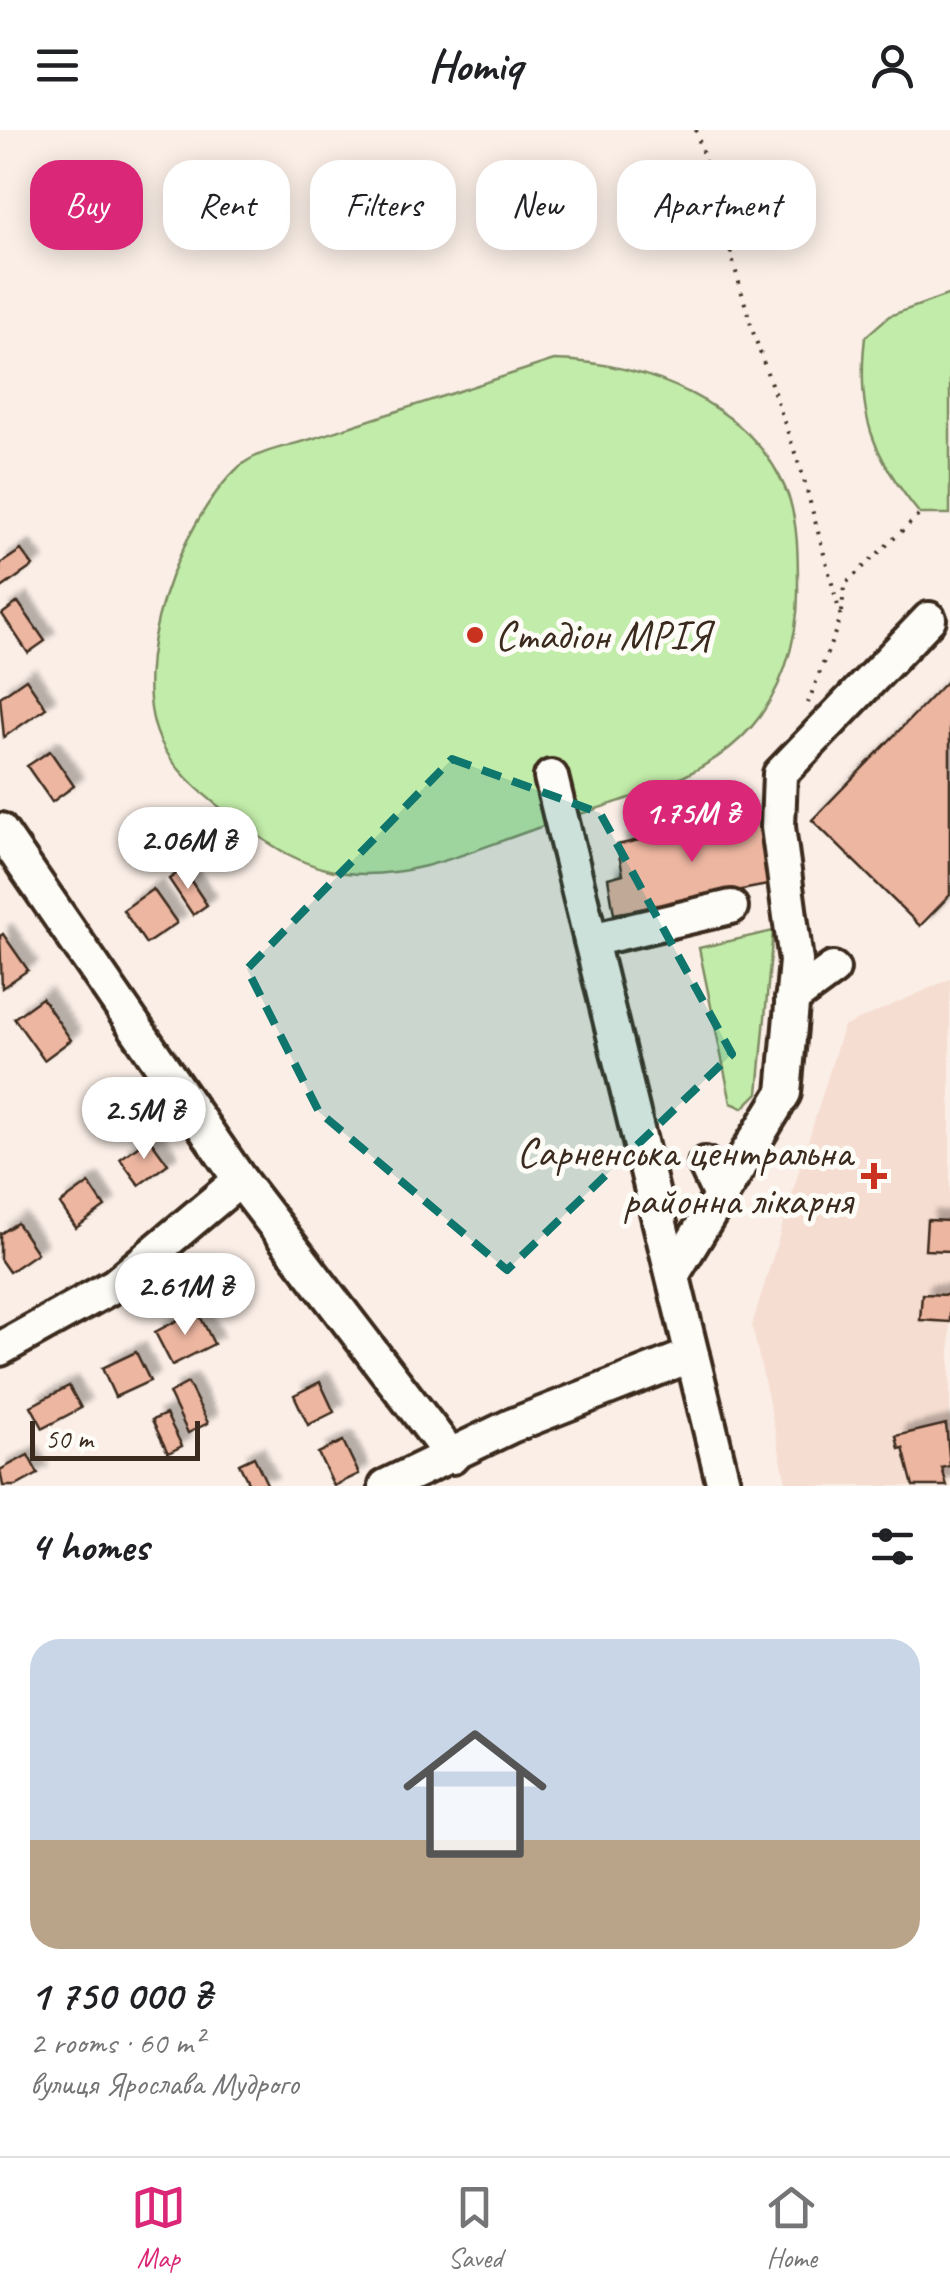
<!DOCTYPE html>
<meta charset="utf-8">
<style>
:root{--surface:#fff;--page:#f2f2f2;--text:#202124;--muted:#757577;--line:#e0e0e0;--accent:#db2777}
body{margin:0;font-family:Caveat,sans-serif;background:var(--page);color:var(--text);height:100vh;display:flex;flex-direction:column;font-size:38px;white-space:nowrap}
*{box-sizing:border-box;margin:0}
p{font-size:32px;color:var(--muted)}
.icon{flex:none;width:55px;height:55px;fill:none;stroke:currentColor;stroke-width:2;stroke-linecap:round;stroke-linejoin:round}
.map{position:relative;height:1356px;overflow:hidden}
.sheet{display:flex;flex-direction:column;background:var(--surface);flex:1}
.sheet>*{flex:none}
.top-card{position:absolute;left:30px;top:30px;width:890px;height:90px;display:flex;gap:20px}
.scale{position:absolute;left:30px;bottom:25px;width:170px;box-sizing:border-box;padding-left:10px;border:5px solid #3b2a1e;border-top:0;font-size:28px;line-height:35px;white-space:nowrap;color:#3b2a1e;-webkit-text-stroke:8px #fdfcf7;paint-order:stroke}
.price{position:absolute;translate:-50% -85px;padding:0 22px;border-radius:35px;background:#fff;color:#222;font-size:32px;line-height:65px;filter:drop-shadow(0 2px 5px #0008)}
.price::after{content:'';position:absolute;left:50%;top:60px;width:30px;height:22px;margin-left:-15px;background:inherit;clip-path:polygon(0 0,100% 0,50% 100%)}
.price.selected{background:var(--accent);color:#fff}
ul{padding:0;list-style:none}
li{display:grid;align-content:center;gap:20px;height:530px;padding:0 30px}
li+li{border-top:2px solid var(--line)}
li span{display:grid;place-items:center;height:310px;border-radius:30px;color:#555}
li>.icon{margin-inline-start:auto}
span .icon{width:180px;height:180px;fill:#fffc;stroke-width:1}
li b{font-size:42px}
h2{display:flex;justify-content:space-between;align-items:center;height:120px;padding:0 30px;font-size:42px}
.tag{padding:0 35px;border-radius:30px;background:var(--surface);box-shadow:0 5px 25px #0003;font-size:35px;line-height:90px}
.tag.selected{background:var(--accent);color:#fff}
header{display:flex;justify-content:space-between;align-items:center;height:130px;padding:0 30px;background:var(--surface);font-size:45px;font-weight:800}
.tab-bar{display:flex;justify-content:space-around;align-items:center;height:140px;border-top:2px solid var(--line);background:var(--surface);font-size:28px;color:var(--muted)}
.tab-bar a{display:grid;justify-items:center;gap:5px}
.tab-bar .selected{color:var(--accent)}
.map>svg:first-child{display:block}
.built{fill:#f6ddd1}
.green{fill:#c2eca9;stroke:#7e8b64;stroke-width:2.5}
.building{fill:#edb6a1;stroke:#3b2a1e;stroke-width:2.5;filter:url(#shadow)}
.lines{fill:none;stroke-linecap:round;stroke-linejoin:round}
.minor-casing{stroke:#3b2a1e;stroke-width:40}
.path{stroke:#3b2a1e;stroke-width:4;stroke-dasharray:2.5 8;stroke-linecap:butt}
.minor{stroke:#fdfcf7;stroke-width:32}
.marked{fill:#0f766e;fill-opacity:0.2;stroke:#0f766e;stroke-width:8;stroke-dasharray:20 12;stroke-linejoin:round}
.poi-dot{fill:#c8321e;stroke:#fdfcf7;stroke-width:4}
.labels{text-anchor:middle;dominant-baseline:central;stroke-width:10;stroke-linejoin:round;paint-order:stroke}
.poi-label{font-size:42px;fill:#3b2a1e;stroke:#fdfcf7;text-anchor:start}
</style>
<header><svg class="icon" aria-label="menu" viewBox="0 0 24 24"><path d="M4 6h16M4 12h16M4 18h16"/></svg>Homiq<svg class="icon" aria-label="person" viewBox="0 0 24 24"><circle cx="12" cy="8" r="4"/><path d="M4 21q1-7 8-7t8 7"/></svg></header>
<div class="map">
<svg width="950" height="1356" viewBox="0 0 950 1356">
<defs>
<filter id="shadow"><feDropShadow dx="9" dy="-9" stdDeviation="2.5" flood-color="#0004"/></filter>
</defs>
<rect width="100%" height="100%" fill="#faeee6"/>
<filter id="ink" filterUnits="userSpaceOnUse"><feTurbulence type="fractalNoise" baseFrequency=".01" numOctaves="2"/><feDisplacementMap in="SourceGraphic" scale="20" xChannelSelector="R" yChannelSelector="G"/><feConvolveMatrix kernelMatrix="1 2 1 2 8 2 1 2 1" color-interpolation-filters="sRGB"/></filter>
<g filter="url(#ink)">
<path class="built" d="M950 849V1356H787L752 1195 843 897Z"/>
<g class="green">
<path d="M950 164V384H920C872 325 856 284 865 207L889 186Z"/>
<path d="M554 230C645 232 753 274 788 365 798 393 798 427 798 457 799 510 781 570 741 608 688 659 600 675 532 700 471 721 411 750 346 743 304 738 273 717 239 692 212 672 177 645 162 614 123 539 181 389 240 336 258 320 295 315 318 307 396 282 475 256 554 230Z"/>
<path d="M773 801 758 963 743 978 731 973 699 818Z"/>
</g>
<g class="building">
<path d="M21 420 33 436 0 459V434Z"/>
<path d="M18 472 45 511 28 523 2 484Z"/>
<path d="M950 548V765L920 796 812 690Z"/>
<path d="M26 549 46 578 4 607 0 567Z"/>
<path d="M50 621 74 656 52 672 27 636Z"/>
<path d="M760 683 773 754 614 784 608 748 623 744 617 715Z"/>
<path d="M183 739 207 775 193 785 169 749Z"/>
<path d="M153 759 177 793 146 814 123 780Z"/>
<path d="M3 804 28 840 2 858 0 806Z"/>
<path d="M42 868 71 910 44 930 14 888Z"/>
<path d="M122 971 132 985 105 1005 95 991Z"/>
<path d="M149 1008 168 1034 139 1055 120 1029Z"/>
<path d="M89 1053 105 1077 76 1098 60 1074Z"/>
<path d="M927 1090 950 1091V1121L925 1120Z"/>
<path d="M17 1093 37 1123 9 1142 0 1129V1104Z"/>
<path d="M950 1136V1192L920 1190 922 1164 948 1165Z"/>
<path d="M197 1180 214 1214 172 1235 155 1202Z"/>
<path d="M136 1222 150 1251 115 1267 102 1238Z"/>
<path d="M320 1252 334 1282 308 1295 294 1265Z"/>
<path d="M188 1253 208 1293 188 1303 169 1263Z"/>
<path d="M69 1256 81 1278 43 1298 31 1276Z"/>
<path d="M166 1284 182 1316 168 1323 152 1290Z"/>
<path d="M946 1294 950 1336 942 1338 947 1356H913L903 1318 899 1319 896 1306Z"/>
<path d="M343 1311 359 1344 334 1356 318 1323Z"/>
<path d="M28 1325 38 1344 16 1356H3L0 1340Z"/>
<path d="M254 1327 268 1356H250L239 1334Z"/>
</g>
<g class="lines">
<g class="minor-casing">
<g id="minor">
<path d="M551 647 724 1356"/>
<path d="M0 700 240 1050 452 1327"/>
<path d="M591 810 731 777"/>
<path d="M792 869 833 839"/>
<path d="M705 1034 720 1066"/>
<path d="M673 1144 784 963 796 831 778 697 780 644 929 489"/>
<path d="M0 1219 115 1155 240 1050"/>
<path d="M386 1356 511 1296 692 1225"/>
</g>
</g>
<g class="path">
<path d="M696 0 753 202 803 346 841 487 808 573"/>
<path d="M842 482 844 455 920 384"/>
</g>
<use href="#minor" class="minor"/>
</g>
</g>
<path class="marked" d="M452 629 600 683 732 924 507 1140 319 982 247 839Z"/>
<g class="poi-dot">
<circle cx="475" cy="505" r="10"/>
<path d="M869 1031h10v10h10v10h-10v10h-10v-10h-10v-10h10z"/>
</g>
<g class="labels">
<g class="poi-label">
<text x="495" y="505">Стадіон МРІЯ</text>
<text x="852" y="1022" text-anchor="end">Сарненська центральна<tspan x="852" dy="48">районна лікарня</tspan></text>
</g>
</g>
</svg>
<div class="scale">50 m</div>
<b class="price selected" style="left:692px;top:735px">1.75M ₴</b>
<b class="price" style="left:188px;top:762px">2.06M ₴</b>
<b class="price" style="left:144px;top:1032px">2.5M ₴</b>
<b class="price" style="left:185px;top:1208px">2.61M ₴</b>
<div class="top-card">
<a class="tag selected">Buy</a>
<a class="tag">Rent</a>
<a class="tag">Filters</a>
<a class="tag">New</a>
<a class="tag">Apartment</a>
</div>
</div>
<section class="sheet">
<h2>4 homes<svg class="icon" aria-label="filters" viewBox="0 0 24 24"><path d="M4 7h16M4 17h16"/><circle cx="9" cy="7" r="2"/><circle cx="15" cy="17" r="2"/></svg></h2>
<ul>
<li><span style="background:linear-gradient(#c9d6e8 65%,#b9a48a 0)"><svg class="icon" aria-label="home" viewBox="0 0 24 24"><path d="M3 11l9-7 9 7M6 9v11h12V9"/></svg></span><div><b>1 750 000 ₴</b><p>2 rooms · 60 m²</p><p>вулиця Ярослава Мудрого</p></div></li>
</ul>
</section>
<nav class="tab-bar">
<a class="selected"><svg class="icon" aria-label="map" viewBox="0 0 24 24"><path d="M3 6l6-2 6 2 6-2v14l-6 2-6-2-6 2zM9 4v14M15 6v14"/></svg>Map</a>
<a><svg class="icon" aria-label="saved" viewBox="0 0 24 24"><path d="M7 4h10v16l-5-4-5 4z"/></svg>Saved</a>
<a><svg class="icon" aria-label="home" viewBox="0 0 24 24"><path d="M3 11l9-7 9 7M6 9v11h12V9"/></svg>Home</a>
</nav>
